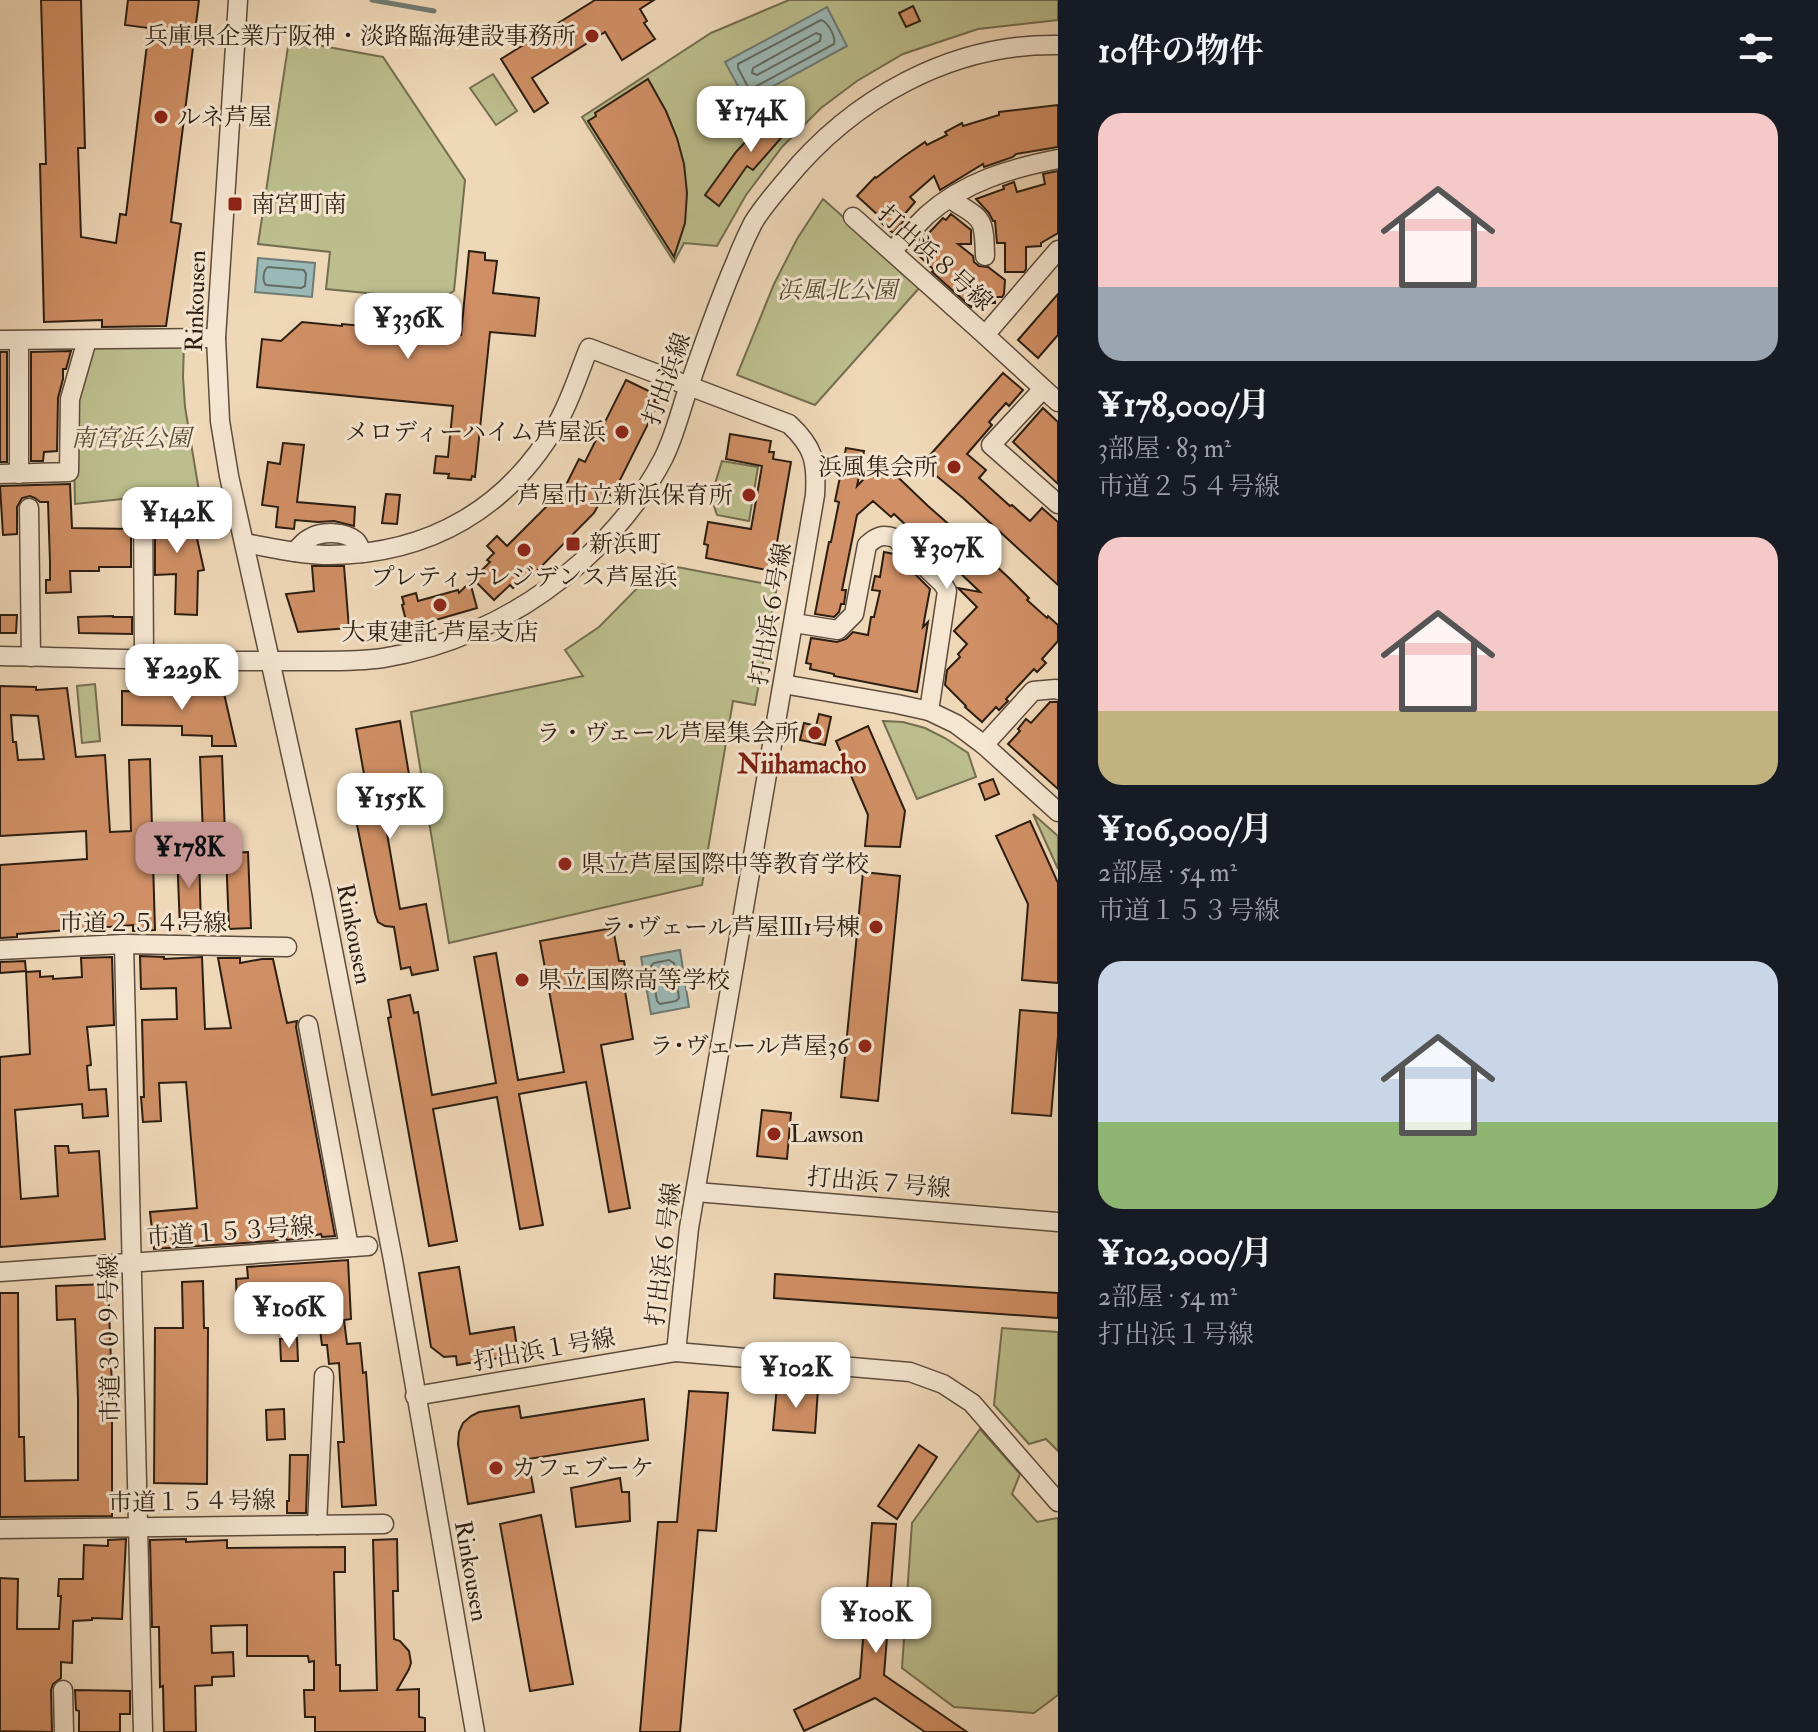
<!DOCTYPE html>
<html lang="ja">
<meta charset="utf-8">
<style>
:root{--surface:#171b24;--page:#20242c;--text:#f1f3f6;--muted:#9ea1a6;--accent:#c59692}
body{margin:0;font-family:"IM FELL Double Pica","Noto Serif JP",serif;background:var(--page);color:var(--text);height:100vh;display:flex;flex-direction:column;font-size:30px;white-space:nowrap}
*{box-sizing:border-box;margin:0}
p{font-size:26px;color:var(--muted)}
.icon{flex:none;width:44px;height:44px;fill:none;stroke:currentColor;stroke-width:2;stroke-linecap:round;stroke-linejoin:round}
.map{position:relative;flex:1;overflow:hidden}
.sheet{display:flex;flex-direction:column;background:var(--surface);width:760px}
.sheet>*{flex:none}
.price{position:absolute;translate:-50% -68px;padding:0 18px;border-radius:16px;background:#fff;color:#222;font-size:26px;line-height:52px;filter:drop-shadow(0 2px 4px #0008)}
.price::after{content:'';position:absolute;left:50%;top:48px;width:24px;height:18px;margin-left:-12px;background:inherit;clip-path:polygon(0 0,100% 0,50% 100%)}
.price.on{background:var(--accent);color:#111}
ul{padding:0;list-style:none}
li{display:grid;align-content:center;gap:16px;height:424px;padding:0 40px}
li span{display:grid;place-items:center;height:248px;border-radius:24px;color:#555}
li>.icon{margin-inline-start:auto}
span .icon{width:144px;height:144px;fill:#fffc;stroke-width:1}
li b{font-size:34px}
h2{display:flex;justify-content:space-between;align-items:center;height:96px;padding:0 40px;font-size:34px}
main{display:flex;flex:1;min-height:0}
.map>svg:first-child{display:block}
.green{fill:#bcbe8d;stroke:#746e50;stroke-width:2}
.water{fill:#9bb9b6;stroke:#6f7b74;stroke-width:2}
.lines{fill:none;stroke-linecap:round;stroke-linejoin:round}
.shore{stroke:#646c64;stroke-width:2}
.stream{stroke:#6f7b74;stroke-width:5}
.building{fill:#d08f65;stroke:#2c1e12;stroke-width:2;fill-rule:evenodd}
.minor-casing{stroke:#5d4c3c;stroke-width:21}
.minor{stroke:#f5e6d1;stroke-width:18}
.poi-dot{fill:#8f2418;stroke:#f5e6d1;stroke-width:3}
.labels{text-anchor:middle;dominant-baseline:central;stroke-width:6;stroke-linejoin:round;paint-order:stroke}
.poi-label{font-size:24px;fill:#2c1e12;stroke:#f5e6d1;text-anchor:end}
.street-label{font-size:24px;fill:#2c1e12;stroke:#f5e6d1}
.park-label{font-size:24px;font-style:italic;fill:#574e37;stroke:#f5e6d1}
.neighbourhood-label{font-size:26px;font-weight:bold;fill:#7a1f14;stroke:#f5e6d1}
</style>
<main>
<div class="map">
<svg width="1058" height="1732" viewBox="0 0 1058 1732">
<rect width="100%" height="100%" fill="#efd8b8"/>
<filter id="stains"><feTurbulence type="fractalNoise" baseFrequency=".0025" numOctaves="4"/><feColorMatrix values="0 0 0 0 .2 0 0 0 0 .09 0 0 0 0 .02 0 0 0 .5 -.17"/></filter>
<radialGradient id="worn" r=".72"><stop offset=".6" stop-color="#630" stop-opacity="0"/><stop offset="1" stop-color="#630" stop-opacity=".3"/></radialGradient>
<g class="green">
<path d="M789 0H1058V20L978 29 903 54 857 81 821 108 782 147 746 195 717 246 684 243 674 262 582 117 711 33Z"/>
<path d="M289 40 383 57 465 180 454 291 438 300 326 289 330 252 258 244Z"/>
<path d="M493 74 517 111 496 125 470 88Z"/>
<path d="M823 199 921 286 815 405 737 375 774 284 797 239Z"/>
<path d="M184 342 183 377 185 407 199 491 75 504 73 400 89 343Z"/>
<path d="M722 461 758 467 749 521 717 515 711 497Z"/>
<path d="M661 564 777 586 755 705 733 701 702 885 449 943 411 712 583 676 565 650 599 627Z"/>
<path d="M95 684 100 741 82 743 77 686Z"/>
<path d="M883 721 903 722 925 728 945 738 968 753 976 777 917 799Z"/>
<path d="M1033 814 1058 836V869Z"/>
<path d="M1002 1328 1058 1332V1451L1046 1439 1029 1444 994 1405Z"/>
<path d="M980 1429 1020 1474 1012 1494 1037 1522 1057 1518 1058 1519V1695L1034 1713 954 1707 902 1668 912 1523Z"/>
</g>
<g class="water">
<path d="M827 7 847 46 746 101 725 62Z"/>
<path d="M258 258 315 263 312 297 255 292Z"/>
<path d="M680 950 689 1007 651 1014 641 957Z"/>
</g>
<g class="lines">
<g class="shore">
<path d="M821 20C828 22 836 37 834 44L753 88 748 87 738 68V64Z"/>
<path d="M816 33 821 35 820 41 757 75 752 73 753 68Z"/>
<path d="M268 267 304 270 306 274 305 286 301 288 266 285C262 281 263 270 268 267Z"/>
<path d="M669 960 674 963 679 998 676 1001 660 1004 657 1001 651 966 654 963Z"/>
</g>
<path class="stream" d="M372 0 434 11"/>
</g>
<g class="building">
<path d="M41 0H81L85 148H78L81 237 116 243 120 214 126 215 149 28 125 25 128 0H199L171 222 181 224 166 326 102 327V320L44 322 40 164H46Z"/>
<path d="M595 0H654L640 9 647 21 644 23 655 39 622 60 605 32 532 78 548 103 534 112 501 59Z"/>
<path d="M913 6 920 21 906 27 899 13Z"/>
<path d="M648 79 666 111 677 138 684 164 687 193 685 223 674 257 588 121 596 116 595 113Z"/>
<path d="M1058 105V147L1016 154 1013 157 984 167 983 164 940 190 934 176 910 197 915 202 902 217 905 220 893 233 877 219 880 217 857 196 875 177 876 178 903 157 925 142 927 145 947 135 945 132 962 123 963 126 999 115V112Z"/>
<path d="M778 107 795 122 753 170 747 166 719 206 705 195 736 152Z"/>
<path d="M1058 171V233L1041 243V246L1026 247V269L1024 272H1005V243H997L995 221H993L989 213 976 199 1004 189 1003 186 1014 182 1017 192 1045 184 1043 174Z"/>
<path d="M951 214 971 230V244H958L973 256 974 262 979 266 988 267 1005 280 1004 294 1002 297H995V303H975L971 307 932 272 934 270 911 248 925 234 927 235 943 218 946 220Z"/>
<path d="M469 251 485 253V260L497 261 493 293 539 298 535 336 490 332 475 477 472 476 471 480 448 478 449 474 434 473 436 456 448 457 453 406 257 387 262 339 281 341 302 322 342 326V324L461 335Z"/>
<path d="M1058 294V335L1038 358 1018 340Z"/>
<path d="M71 351 66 369H63V379L58 398 57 451 44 452 43 461H31V352Z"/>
<rect x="0" y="352" width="7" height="110"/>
<path d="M1003 373 1023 390 1009 406 1006 403 989 422 992 425 967 454 986 470 979 478 1010 506 1012 505 1030 521 1042 508 1058 522V585L963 498 922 464Z"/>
<path d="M626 380 657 395 654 402 658 404 612 496 608 494 603 503 600 502 594 513 527 581 523 578 513 588 510 585 494 600 473 579 490 562 487 560 494 553 487 546 497 536 507 546 564 489 579 459 585 462Z"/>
<path d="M1043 408 1058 422V484L1013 442Z"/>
<path d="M730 434 771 441 769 452H774L773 459 791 462 772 571 706 558 708 545 704 544 708 522 751 529 762 466 726 459Z"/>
<path d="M283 443 304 445 297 502 355 507 354 526 334 521 318 522 295 520 294 529 276 527 278 507 262 505 268 462 280 464Z"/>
<path d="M846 448 864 451 857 486 881 461 928 506 953 528 954 527 1009 578 1029 598 1027 600 1047 618 1048 616 1058 625V641L1042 659 1046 663 1037 672 1034 669 1006 699 1008 701 999 710 996 707 982 722 965 707 966 706 945 685 947 670 960 657 958 654 967 644 954 631 977 607 958 588 980 592 910 525 908 527 894 514 891 517 873 501 857 515 842 590H846L844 604H841L839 612 834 617 815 614 829 542H831L839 502 835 501Z"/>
<path d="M70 484 72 528 131 529V567H99V571H70L71 592 46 593V580H50V562L48 502H40L35 498 30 496 22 498 17 507V534L3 535 0 486Z"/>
<path d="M386 494 400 495 397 524 382 523Z"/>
<path d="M180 499 182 518H185L186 537 196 534 204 570 198 571 197 615 175 614 176 574 155 575V501Z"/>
<path d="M884 552 894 554 907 566 906 571 914 573 930 589 923 627 928 622 917 692 834 676V674L810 669 811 664 806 663 811 638 837 642 846 639 853 632 868 635 871 617H874L880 591 872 590 875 576 880 577Z"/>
<path d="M312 566H344L349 628 298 632 286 594 314 591Z"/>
<path d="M470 582 477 608 408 628 402 605 404 604 402 597 416 593 418 601 458 590 459 593Z"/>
<path d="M0 615H17L16 633H0Z"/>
<path d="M113 616V617H132V634L79 633 78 617Z"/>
<path d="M0 686 36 687V690L67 688 76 757 105 755 110 832 131 831 129 760 150 759 155 930 133 931V925L17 934V937L0 938V865L87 859 86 831 0 836ZM11 715 38 716 44 759 18 760 16 742H13Z"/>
<path d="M188 688 223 689 236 746H212V736L182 735V726L122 725V691L188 692Z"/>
<path d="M1050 702H1058V789L1008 744 1020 731 1018 729 1026 719 1031 723Z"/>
<path d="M819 714 831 717 825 745 800 740 804 723 816 726Z"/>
<path d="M400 721 415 810 384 816 400 909 426 904 438 970 412 975 410 967 401 969 394 927 385 926 378 922 375 914 354 810V801L359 794 367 791 356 729Z"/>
<path d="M868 726 905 811 900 847 865 846 868 815 836 741Z"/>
<path d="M222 756 225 834 203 835 200 757Z"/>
<path d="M993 779 999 794 985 800 979 784Z"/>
<path d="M1030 821 1058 883V983L1022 980 1028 904 996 836Z"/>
<path d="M177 852H199L201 928 180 929Z"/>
<path d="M248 852 251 928 229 929 226 853Z"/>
<path d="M863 872 900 876 878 1101 841 1097Z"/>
<path d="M613 928 619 961H624L628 984 624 985 633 1039 601 1045 630 1208 609 1212 586 1082 519 1094 543 1225 520 1229 497 1097 433 1109 457 1241 429 1246 388 1018 391 1017 388 1000 410 995 414 1013 418 1012 432 1095 496 1083 474 957 496 953 518 1080 564 1072 540 941Z"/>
<path d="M140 956 164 957V959L202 957 205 1029 231 1028 218 958H240V963L262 959H273L287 1023 297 1021 296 1027 335 1236 322 1237 321 1234 298 1239 287 1240 286 1238 273 1241 154 1249 150 1212 197 1208 186 1082 159 1083 161 1121 143 1122 141 1097H144L142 1020 177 1019 176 988 141 989Z"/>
<path d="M112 957 114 1025 87 1027 91 1065 87 1066 89 1090 106 1089 108 1116 83 1118 82 1104 15 1110 21 1199 58 1196 55 1146H68L69 1153 99 1151 105 1239 0 1247V1057L30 1054 26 972 40 971V977L53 976V979L82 977 81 958Z"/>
<path d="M25 961 26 971 0 973V962Z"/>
<path d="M1020 1010 1058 1013V1036L1051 1116 1012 1113Z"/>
<path d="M762 1110 791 1113 787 1159 757 1156Z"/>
<path d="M348 1260 351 1319 344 1320 347 1344 360 1343 363 1373 366 1372 376 1505 342 1507 338 1442H344L339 1363 329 1364 327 1345H322L319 1322 314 1323 312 1305 237 1309 236 1279 248 1278 247 1267Z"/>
<path d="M459 1267 470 1334 514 1327 518 1355 457 1365 456 1356 444 1357 431 1347 419 1273Z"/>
<path d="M775 1274 1058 1293V1318L774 1298Z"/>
<path d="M203 1281 204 1328H208L207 1484 154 1483 155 1328H183L182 1282Z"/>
<path d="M108 1284 112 1389V1516L0 1517V1293H18L19 1437H24L25 1481 78 1480V1399L75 1319 57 1320 56 1286Z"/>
<path d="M297 1338 298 1361H281L280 1339Z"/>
<path d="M777 1386 818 1389 815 1433 773 1430Z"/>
<path d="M689 1391 728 1393 716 1531 698 1530 680 1732H640L658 1522H677Z"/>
<path d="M644 1399 648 1440 528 1459 534 1492 468 1504 458 1444 459 1432 463 1423 471 1416 479 1412 519 1406 521 1418Z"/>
<path d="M284 1409 285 1439 267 1440 266 1410Z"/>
<path d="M919 1445 937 1457 897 1519 878 1506Z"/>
<path d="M290 1455H308L306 1513H287V1501H289Z"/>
<path d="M620 1478 622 1492H629L630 1521 576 1527 571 1488Z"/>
<path d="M541 1515 573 1684 530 1691 500 1524Z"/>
<path d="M872 1523 896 1524 884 1675 967 1732H925L875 1698 804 1731 794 1710 860 1678Z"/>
<path d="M126 1539 122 1619 92 1618V1620L73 1621 72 1663 61 1662V1678L53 1684 51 1690 52 1732 0 1731V1578L18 1579 17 1629H59L61 1596H58L59 1579H83L84 1545 108 1546V1540Z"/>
<path d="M186 1539V1542L227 1540V1548L345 1547V1572H334L336 1665H340V1691L377 1690 373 1540 397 1539 398 1591H393L394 1639 400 1641 409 1651 411 1663 409 1669 397 1690 419 1689V1717L425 1718V1732H315V1717H305L304 1690H314V1661L309 1662 308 1656H247V1625L211 1626 212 1653 233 1652 234 1676 212 1677V1685L195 1686 196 1732H164L163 1686 160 1687 159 1627H152L150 1540Z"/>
<path d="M75 1690 130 1691V1714H120V1732H79V1711L76 1710Z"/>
</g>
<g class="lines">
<g class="minor-casing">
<g id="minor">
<path d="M238 0 216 338 220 421 229 476 322 894 393 1260 475 1732"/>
<path d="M950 199C983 220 984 216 985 256"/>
<path d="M853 217 985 335"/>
<path d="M1058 250 985 335 1058 402"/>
<path d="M892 251C903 239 915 227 927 215 964 182 1011 168 1058 159"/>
<path d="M0 340 216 338"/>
<path d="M1043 389 991 445 1058 504"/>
<path d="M0 474 69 472 70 399 87 340"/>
<path d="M19 474V341"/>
<path d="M143 501 144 661"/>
<path d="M29 508 31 657"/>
<path d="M245 543C273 548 302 555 330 555 430 554 509 508 558 422 571 399 579 372 589 348L789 424C814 447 817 462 815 495L689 1228 676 1352"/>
<path d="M295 552C299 547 304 541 310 538 322 531 345 531 356 541 359 544 360 548 362 553"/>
<path d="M794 623 838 630 854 614 867 545C877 536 882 534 895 538L943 584 947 591 929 711"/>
<path d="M0 656C80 657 159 661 239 661 266 661 294 661 321 661 341 661 362 661 383 658 414 653 445 644 474 631 551 598 624 534 663 459 674 438 680 412 688 389 703 346 718 302 736 261 741 248 747 235 753 223 762 208 775 193 786 180 852 99 951 43 1058 45"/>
<path d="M783 684 897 704 929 711 956 724 984 745 1058 812"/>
<path d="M984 745 1033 691 1056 689 1058 690"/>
<path d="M124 944 143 1732"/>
<path d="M0 950 124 944 287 947"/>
<path d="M308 1025 349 1247"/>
<path d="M696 1192 1058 1222"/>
<path d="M0 1272 368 1246"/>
<path d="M415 1396 676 1352 910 1372 943 1384 972 1403 1058 1502"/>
<path d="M317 1525 324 1376"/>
<path d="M0 1529 384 1524"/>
<path d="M63 1690 64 1732"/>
</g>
</g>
<use href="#minor" class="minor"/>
</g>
<g class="poi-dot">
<circle cx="592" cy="36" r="8"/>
<circle cx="161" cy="117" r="8"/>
<rect x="227" y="196" width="16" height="16" rx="4"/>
<circle cx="622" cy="432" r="8"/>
<circle cx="954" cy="467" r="8"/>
<circle cx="749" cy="495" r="8"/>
<rect x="565" y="536" width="16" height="16" rx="4"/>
<circle cx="524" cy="550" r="8"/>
<circle cx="440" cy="605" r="8"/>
<circle cx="815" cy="733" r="8"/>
<circle cx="565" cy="864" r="8"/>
<circle cx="876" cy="927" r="8"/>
<circle cx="522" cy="980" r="8"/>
<circle cx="865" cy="1046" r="8"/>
<circle cx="774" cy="1134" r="8"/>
<circle cx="496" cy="1468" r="8"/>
</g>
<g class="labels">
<g class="poi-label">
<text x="576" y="36">兵庫県企業庁阪神・淡路臨海建設事務所</text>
<text x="177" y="117" text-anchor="start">ルネ芦屋</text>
<text x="251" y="204" text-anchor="start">南宮町南</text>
<text x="606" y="432">メロディーハイム芦屋浜</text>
<text x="938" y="467">浜風集会所</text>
<text x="733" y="495">芦屋市立新浜保育所</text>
<text x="589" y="544" text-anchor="start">新浜町</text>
<text x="524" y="577" text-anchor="middle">プレティナレジデンス芦屋浜</text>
<text x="440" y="632" text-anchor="middle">大東建託 芦屋支店</text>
<text x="799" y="733">ラ・ヴェール芦屋集会所</text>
<text x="581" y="864" text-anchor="start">県立芦屋国際中等教育学校</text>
<text x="860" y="927">ラ･ヴェール芦屋Ⅲ1号棟</text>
<text x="538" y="980" text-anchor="start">県立国際高等学校</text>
<text x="849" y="1046">ラ･ヴェール芦屋36</text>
<text x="790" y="1134" text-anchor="start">Lawson</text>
<text x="512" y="1468" text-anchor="start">カフェブーケ</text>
</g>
<g class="street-label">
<text transform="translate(935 258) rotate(42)">打出浜８号線</text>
<text transform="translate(196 301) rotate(-88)">Rinkousen</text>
<text transform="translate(667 379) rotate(-70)">打出浜線</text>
<text transform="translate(771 614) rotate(-80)">打出浜６号線</text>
<text x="143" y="923">市道２５４号線</text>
<text transform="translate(354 934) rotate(79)">Rinkousen</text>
<text transform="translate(879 1183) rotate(5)">打出浜７号線</text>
<text transform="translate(230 1232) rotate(-4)">市道１５３号線</text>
<text transform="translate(664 1254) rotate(-83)">打出浜６号線</text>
<text transform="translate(110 1339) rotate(-91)">市道３０９号線</text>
<text transform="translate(544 1350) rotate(-10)">打出浜１号線</text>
<text transform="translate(192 1502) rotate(-1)">市道１５４号線</text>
<text transform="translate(471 1571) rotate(80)">Rinkousen</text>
</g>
<g class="park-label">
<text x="837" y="290">浜風北公園</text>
<text x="131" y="438">南宮浜公園</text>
</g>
<g class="neighbourhood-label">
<text x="802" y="765">Niihamacho</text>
</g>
</g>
<rect width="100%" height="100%" filter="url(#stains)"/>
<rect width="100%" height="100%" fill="url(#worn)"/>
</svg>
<b class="price" style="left:751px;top:154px">¥174K</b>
<b class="price" style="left:408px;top:361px">¥336K</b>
<b class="price" style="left:177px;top:555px">¥142K</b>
<b class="price" style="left:947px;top:591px">¥307K</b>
<b class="price" style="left:182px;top:712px">¥229K</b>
<b class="price" style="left:390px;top:841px">¥155K</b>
<b class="price on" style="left:189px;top:890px">¥178K</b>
<b class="price" style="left:289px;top:1350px">¥106K</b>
<b class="price" style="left:796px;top:1410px">¥102K</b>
<b class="price" style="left:876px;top:1655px">¥100K</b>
</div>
<section class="sheet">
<h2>10件の物件<svg class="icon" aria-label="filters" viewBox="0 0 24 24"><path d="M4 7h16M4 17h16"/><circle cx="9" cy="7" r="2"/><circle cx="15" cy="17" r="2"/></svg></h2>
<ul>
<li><span style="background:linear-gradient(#f6c9c9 70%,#9aa5b1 0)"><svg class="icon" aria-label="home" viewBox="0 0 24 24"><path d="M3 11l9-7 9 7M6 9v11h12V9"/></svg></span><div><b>¥178,000/月</b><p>3部屋 · 83 m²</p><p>市道２５４号線</p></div></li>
<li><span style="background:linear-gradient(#f6c9c9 70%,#c2b280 0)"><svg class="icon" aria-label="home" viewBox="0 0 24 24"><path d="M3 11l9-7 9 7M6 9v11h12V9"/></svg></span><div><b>¥106,000/月</b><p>2部屋 · 54 m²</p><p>市道１５３号線</p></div></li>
<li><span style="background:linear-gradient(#c9d6e8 65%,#8fb573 0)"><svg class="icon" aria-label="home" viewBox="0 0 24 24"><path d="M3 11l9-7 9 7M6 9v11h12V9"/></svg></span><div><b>¥102,000/月</b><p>2部屋 · 54 m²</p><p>打出浜１号線</p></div></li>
</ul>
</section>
</main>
